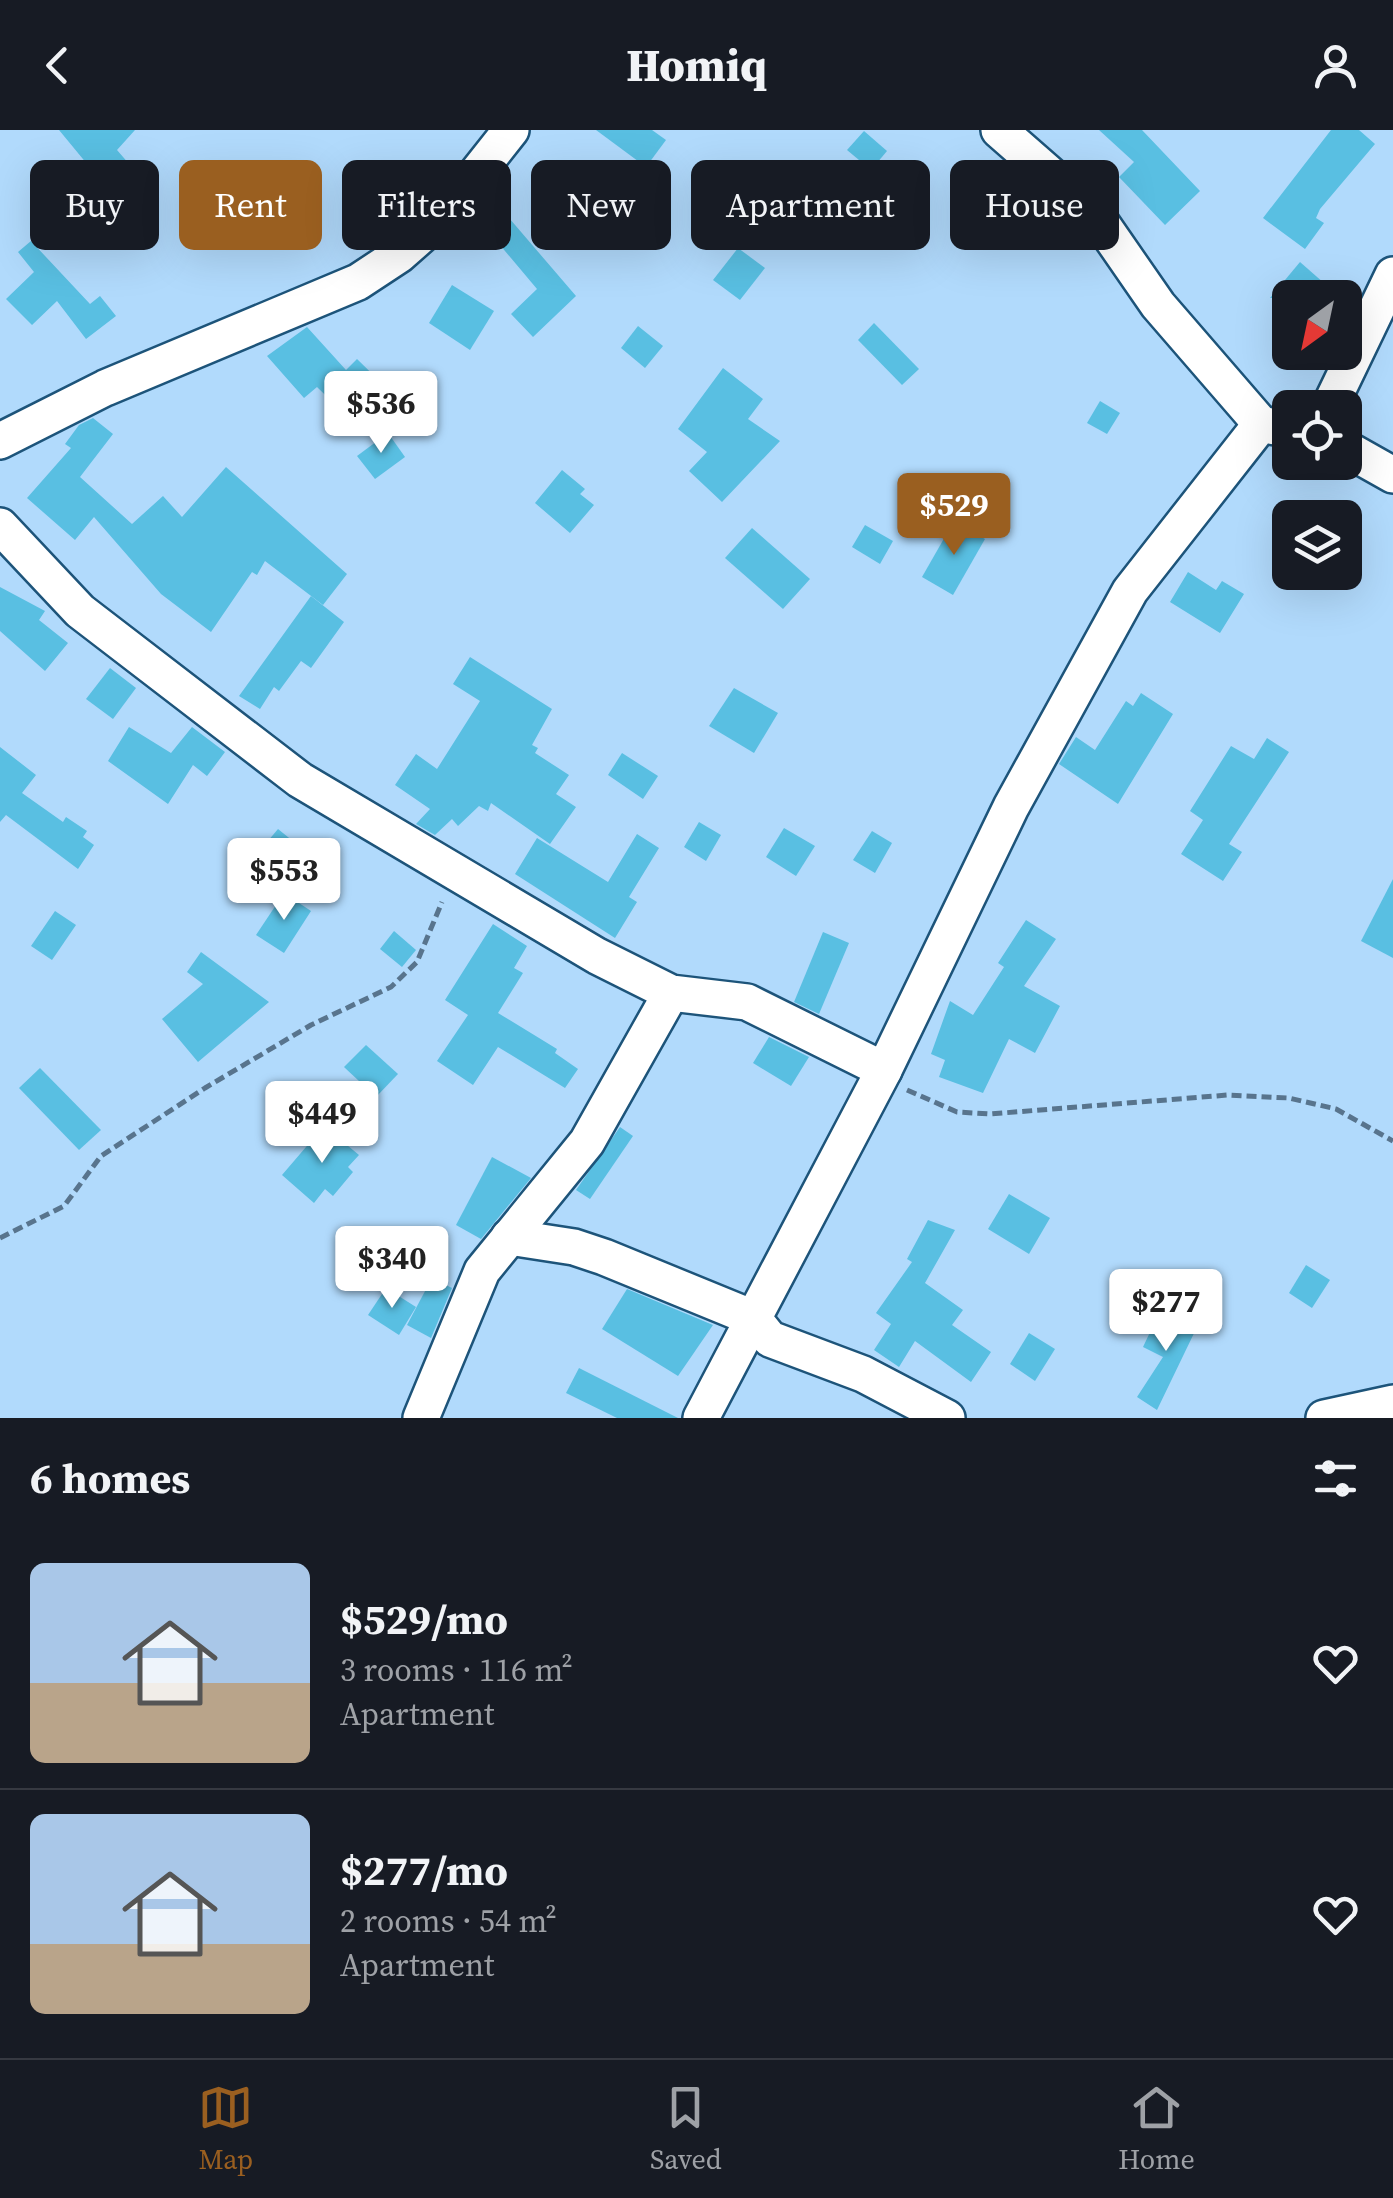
<!DOCTYPE html>
<meta charset="utf-8">
<style>
:root{--surface:#171b24;--page:#20242c;--text:#f1f3f6;--muted:#9ea1a6;--line:#363941;--accent:#9a5f20}
body{margin:0;font-family:"Source Serif 4",serif;background:var(--page);color:var(--text);height:100vh;display:flex;flex-direction:column;font-size:38px;white-space:nowrap}
*{box-sizing:border-box;margin:0}
p{font-size:32px;color:var(--muted)}
.icon{flex:none;width:55px;height:55px;fill:none;stroke:currentColor;stroke-width:2;stroke-linecap:round;stroke-linejoin:round}
.map{position:relative;height:1288px;overflow:hidden}
.side{display:flex;flex-direction:column;background:var(--surface);flex:1}
.side>*{flex:none}
.hud{position:absolute;left:30px;top:30px;width:1335px;height:90px;display:flex;gap:20px}
.needle{width:65px;rotate:213deg}
.fabs{position:absolute;left:1272px;top:150px;display:grid;gap:20px}
.fabs a{display:grid;place-items:center;width:90px;height:90px;border-radius:15px;background:var(--surface);box-shadow:0 10px 40px #0002;font-size:50px}
.price{position:absolute;translate:-50% -85px;padding:0 22px;border-radius:10px;background:#fff;color:#222;font-size:32px;line-height:65px;filter:drop-shadow(0 2px 5px #0008)}
.price::after{content:'';position:absolute;left:50%;top:60px;width:30px;height:22px;margin-left:-15px;background:inherit;clip-path:polygon(0 0,100% 0,50% 100%)}
.price.active{background:var(--accent);color:#fff}
ul{padding:0;list-style:none}
li{display:flex;align-items:center;gap:30px;height:250px;padding:0 30px}
li+li{border-top:2px solid var(--line)}
li span{display:grid;place-items:center;flex:none;width:280px;height:200px;border-radius:15px;color:#555}
li>.icon{margin-inline-start:auto}
span .icon{width:120px;height:120px;fill:#fffc;stroke-width:1}
li b{font-size:42px}
h2{display:flex;justify-content:space-between;align-items:center;height:120px;padding:0 30px;font-size:42px}
.pill{padding:0 35px;border-radius:15px;background:var(--surface);box-shadow:0 10px 40px #0002;font-size:35px;line-height:90px}
.pill.active{background:var(--accent);color:#fff}
header{display:flex;justify-content:space-between;align-items:center;height:130px;padding:0 30px;background:var(--surface);font-size:45px;font-weight:800}
.menu{display:flex;justify-content:space-around;align-items:center;height:140px;border-top:2px solid var(--line);background:var(--surface);font-size:28px;color:var(--muted)}
.menu a{display:grid;justify-items:center;gap:5px}
.menu .active{color:var(--accent)}
.map>svg:first-child{display:block}
.building{fill:#59bfe2}
.lines{fill:none;stroke-linecap:round;stroke-linejoin:round}
.minor-casing{stroke:#1d547a;stroke-width:40}
.path{stroke:#58748d;stroke-width:5;stroke-dasharray:10 5;stroke-linecap:butt}
.minor{stroke:#fff;stroke-width:35}
</style>
<header><svg class="icon" aria-label="back" viewBox="0 0 24 24"><path d="M15 5l-7 7 7 7"/></svg>Homiq<svg class="icon" aria-label="person" viewBox="0 0 24 24"><circle cx="12" cy="8" r="4"/><path d="M4 21q1-7 8-7t8 7"/></svg></header>
<div class="map">
<svg width="1393" height="1288" viewBox="0 0 1393 1288">
<rect width="100%" height="100%" fill="#b1dafc"/>
<g class="building">
<path d="M59 0H135L117 20 136 42 111 63Z"/>
<path d="M596 0H652L666 10 646 37Z"/>
<path d="M1099 0H1142L1200 61 1165 95 1119 47 1134 32Z"/>
<path d="M1331 0H1359L1375 14 1320 79 1316 88 1324 93 1305 119 1263 88Z"/>
<path d="M864 1 887 21 871 40 847 20Z"/>
<path d="M491 67 576 166 533 207 511 184 537 159 473 83Z"/>
<path d="M31 111 90 174 100 166 116 186 86 209 57 171 32 195 6 169 34 142 18 122Z"/>
<path d="M738 118 765 138 740 170 713 150Z"/>
<path d="M1300 132 1341 168H1270Z"/>
<path d="M452 155 494 181 470 220 429 193Z"/>
<path d="M874 193 919 239 902 255 858 210Z"/>
<path d="M638 196 663 216 645 238 621 218Z"/>
<path d="M307 197 346 240 357 229 399 270 365 304 317 257 304 268 267 226Z"/>
<path d="M723 238 763 269 748 289 780 311 722 372 689 341 707 322 678 299Z"/>
<path d="M1100 271 1120 283 1107 304 1087 293Z"/>
<path d="M93 288 113 304 80 347 132 394 163 366 182 387 226 337 347 444 323 475 265 431 257 445 252 442 211 502 161 464 94 387 75 410 27 368 71 318 65 314 79 295Z"/>
<path d="M388 303 405 327 375 349 357 326Z"/>
<path d="M562 340 585 359 580 364 594 375 570 403 535 373Z"/>
<path d="M954 391 985 409 953 465 922 447Z"/>
<path d="M865 395 893 411 880 434 852 417Z"/>
<path d="M752 398 810 449 783 479 725 428Z"/>
<path d="M1188 442 1216 460 1222 451 1244 464 1220 503 1170 472Z"/>
<path d="M0 457 45 481 39 490 68 513 45 541 0 501Z"/>
<path d="M311 466 344 492 311 538 301 531 279 561 274 557 260 579 239 566Z"/>
<path d="M470 527 552 579 532 615 538 618 535 623 569 645 556 664 576 677 550 714 491 673 488 681 479 676 458 696 452 689 435 705 416 694 430 679 395 655 416 624 437 639 480 571 453 554Z"/>
<path d="M110 538 136 558 113 589 86 569Z"/>
<path d="M734 558 778 583 754 623 709 596Z"/>
<path d="M1141 563 1173 584 1118 674 1059 634 1076 607 1095 620 1126 571 1133 576Z"/>
<path d="M129 597 171 623 192 597 225 622 207 646 193 635 168 674 108 631Z"/>
<path d="M1267 608 1289 622 1229 714 1242 722 1223 751 1181 724 1203 690 1190 681 1231 616 1254 629Z"/>
<path d="M0 617 36 645 22 663 63 692 66 687 87 701 83 707 94 715 78 739 6 685 0 692Z"/>
<path d="M622 623 658 646 643 669 608 645Z"/>
<path d="M699 692 721 705 706 731 684 717Z"/>
<path d="M784 698 815 716 796 746 766 727Z"/>
<path d="M278 699 304 720 288 739 262 718Z"/>
<path d="M872 701 892 713 875 743 853 730Z"/>
<path d="M637 704 659 718 629 767 637 772 615 808 515 744 537 708 608 752Z"/>
<path d="M1393 749V828L1361 811Z"/>
<path d="M284 763 311 781 284 823 256 805Z"/>
<path d="M55 781 76 795 52 830 31 816Z"/>
<path d="M1026 790 1056 809 1024 856 1060 876 1035 923 1009 909 983 963 939 947 945 930 931 924 950 871 973 885 1004 837 998 833Z"/>
<path d="M493 794 527 816 514 838 523 843 498 883 557 919 555 923 578 939 565 958 498 917 473 955 437 931 468 885 445 870Z"/>
<path d="M394 801 416 820 402 837 380 819Z"/>
<path d="M823 802 849 813 819 884 794 872Z"/>
<path d="M201 822 269 872 198 932 162 889 203 854 187 842Z"/>
<path d="M769 907 809 927 791 956 753 933Z"/>
<path d="M366 915 398 944 376 967 344 937Z"/>
<path d="M40 938 101 1000 79 1020 19 958Z"/>
<path d="M324 996 359 1025 348 1037 353 1042 333 1066 325 1059 314 1073 282 1045Z"/>
<path d="M620 997 633 1006 590 1069 576 1060Z"/>
<path d="M492 1027 531 1048 481 1109 456 1095Z"/>
<path d="M1009 1064 1050 1088 1029 1124 988 1099Z"/>
<path d="M928 1090 955 1100 925 1153 963 1180 952 1195 991 1222 971 1252 915 1211 899 1237 874 1220 891 1194 876 1183 912 1132 907 1129Z"/>
<path d="M1306 1135 1330 1150 1312 1178 1289 1163Z"/>
<path d="M432 1148 452 1158 431 1208 407 1195Z"/>
<path d="M386 1158 416 1177 399 1205 368 1185Z"/>
<path d="M627 1159 713 1195 678 1246 602 1199Z"/>
<path d="M1161 1179 1197 1197 1157 1280 1137 1267 1163 1227 1143 1217Z"/>
<path d="M1029 1203 1055 1219 1035 1251 1010 1234Z"/>
<path d="M579 1238 678 1288H617L566 1263Z"/>
</g>
<g class="lines">
<g class="minor-casing">
<g id="minor">
<path d="M999 0 1095 84 1158 175 1261 294"/>
<path d="M1329 278 1393 145"/>
<path d="M0 311 105 258 358 152 399 125 442 87 511 0"/>
<path d="M1345 318 1393 345"/>
<path d="M0 396 80 481 300 650 597 826 671 863 747 872 884 940"/>
<path d="M509 1107 574 1117 604 1127 753 1188 770 1209 863 1244 947 1288"/>
<path d="M421 1288 482 1141 587 1012 671 863"/>
<path d="M701 1288 884 940 1011 677 1130 461 1261 294 1290 300"/>
<path d="M1324 1288 1393 1273"/>
</g>
</g>
<g class="path">
<path d="M907 960 957 982 990 984 1228 965 1289 968 1336 979 1393 1011"/>
<path d="M0 1108 64 1076 101 1026 205 958 311 895 391 857 417 832 442 772"/>
</g>
<use href="#minor" class="minor"/>
</g>
</svg>
<div class="fabs">
<a><svg class="needle" viewBox="-14 -14 28 28"><path d="M0-13l5 13h-10z" fill="#e53935"/><path d="M0 13l5-13h-10z" fill="#9ea1a6"/></svg></a>
<a><svg class="icon" aria-label="locate" viewBox="0 0 24 24"><circle cx="12" cy="12" r="6"/><path d="M12 2v4M12 18v4M2 12h4M18 12h4"/></svg></a>
<a><svg class="icon" aria-label="layers" viewBox="0 0 24 24"><path d="M12 4l9 5-9 5-9-5zM3 14l9 5 9-5"/></svg></a>
</div>
<b class="price" style="left:381px;top:326px">$536</b>
<b class="price active" style="left:954px;top:428px">$529</b>
<b class="price" style="left:284px;top:793px">$553</b>
<b class="price" style="left:322px;top:1036px">$449</b>
<b class="price" style="left:392px;top:1181px">$340</b>
<b class="price" style="left:1166px;top:1224px">$277</b>
<div class="hud">
<a class="pill">Buy</a>
<a class="pill active">Rent</a>
<a class="pill">Filters</a>
<a class="pill">New</a>
<a class="pill">Apartment</a>
<a class="pill">House</a>
</div>
</div>
<section class="side">
<h2>6 homes<svg class="icon" aria-label="filters" viewBox="0 0 24 24"><path d="M4 7h16M4 17h16"/><circle cx="9" cy="7" r="2"/><circle cx="15" cy="17" r="2"/></svg></h2>
<ul>
<li><span style="background:linear-gradient(#a9c7e8 60%,#b9a48a 0)"><svg class="icon" aria-label="home" viewBox="0 0 24 24"><path d="M3 11l9-7 9 7M6 9v11h12V9"/></svg></span><div><b>$529/mo</b><p>3 rooms · 116 m²</p><p>Apartment</p></div><svg class="icon" aria-label="heart" viewBox="0 0 24 24"><path d="M12 20l-8-8c-3-5 5-10 8-4 3-6 11-1 8 4z"/></svg></li>
<li><span style="background:linear-gradient(#a9c7e8 65%,#b9a48a 0)"><svg class="icon" aria-label="home" viewBox="0 0 24 24"><path d="M3 11l9-7 9 7M6 9v11h12V9"/></svg></span><div><b>$277/mo</b><p>2 rooms · 54 m²</p><p>Apartment</p></div><svg class="icon" aria-label="heart" viewBox="0 0 24 24"><path d="M12 20l-8-8c-3-5 5-10 8-4 3-6 11-1 8 4z"/></svg></li>
</ul>
</section>
<nav class="menu">
<a class="active"><svg class="icon" aria-label="map" viewBox="0 0 24 24"><path d="M3 6l6-2 6 2 6-2v14l-6 2-6-2-6 2zM9 4v14M15 6v14"/></svg>Map</a>
<a><svg class="icon" aria-label="saved" viewBox="0 0 24 24"><path d="M7 4h10v16l-5-4-5 4z"/></svg>Saved</a>
<a><svg class="icon" aria-label="home" viewBox="0 0 24 24"><path d="M3 11l9-7 9 7M6 9v11h12V9"/></svg>Home</a>
</nav>
